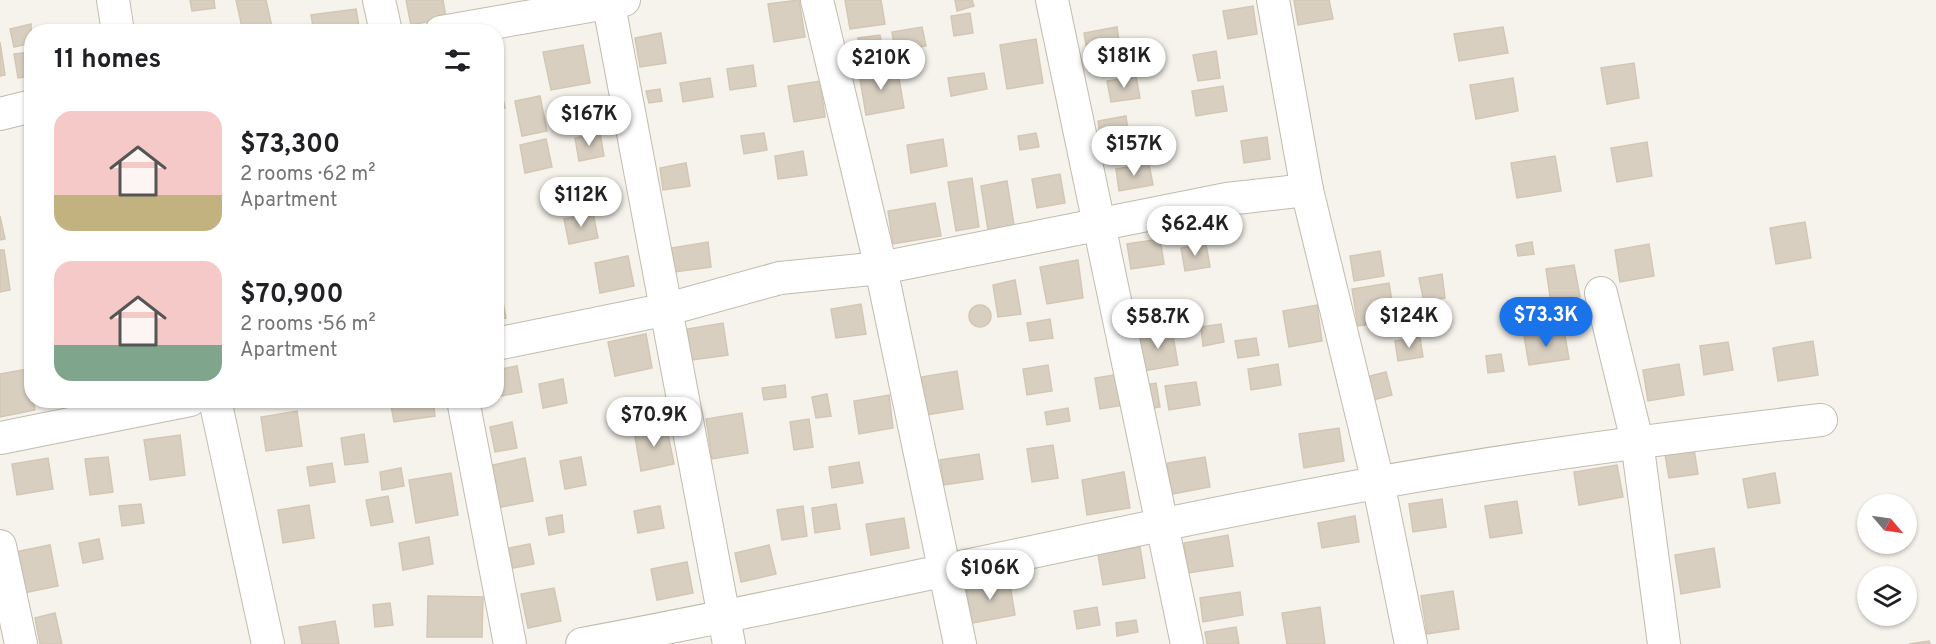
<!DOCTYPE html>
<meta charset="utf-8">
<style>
:root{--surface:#fff;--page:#f6f6f6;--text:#202124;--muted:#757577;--accent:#1a73e8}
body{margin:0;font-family:Overpass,sans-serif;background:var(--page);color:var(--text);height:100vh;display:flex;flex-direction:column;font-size:22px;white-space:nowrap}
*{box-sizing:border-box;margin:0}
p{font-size:20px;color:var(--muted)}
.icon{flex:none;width:33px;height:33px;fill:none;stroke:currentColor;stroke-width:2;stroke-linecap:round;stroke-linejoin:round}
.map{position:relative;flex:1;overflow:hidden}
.panel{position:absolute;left:24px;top:24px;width:480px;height:384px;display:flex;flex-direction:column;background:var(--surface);border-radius:24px;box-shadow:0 2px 4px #0004}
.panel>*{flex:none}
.needle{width:39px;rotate:119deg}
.tools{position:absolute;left:1857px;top:494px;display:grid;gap:12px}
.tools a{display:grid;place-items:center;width:60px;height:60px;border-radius:50%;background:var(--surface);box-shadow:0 2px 4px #0004;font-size:30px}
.price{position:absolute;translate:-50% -51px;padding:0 14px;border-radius:21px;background:#fff;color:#222;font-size:20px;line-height:39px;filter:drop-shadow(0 2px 3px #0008)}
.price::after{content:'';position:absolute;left:50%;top:36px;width:18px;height:14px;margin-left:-9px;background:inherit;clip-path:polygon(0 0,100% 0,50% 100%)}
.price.current{background:var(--accent);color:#fff}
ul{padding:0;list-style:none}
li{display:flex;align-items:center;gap:18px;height:150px;padding:0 30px}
li span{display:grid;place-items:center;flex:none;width:168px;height:120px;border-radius:18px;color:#555}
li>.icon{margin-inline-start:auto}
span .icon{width:72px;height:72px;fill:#fffc;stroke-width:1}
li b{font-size:26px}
h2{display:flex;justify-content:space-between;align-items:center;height:72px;padding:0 30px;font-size:26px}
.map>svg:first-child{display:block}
.building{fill:#d8cfc1;stroke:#d3c7b4;stroke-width:1.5}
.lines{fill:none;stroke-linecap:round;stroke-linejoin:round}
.street-casing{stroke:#c2bbae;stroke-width:34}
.street{stroke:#fff;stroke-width:32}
</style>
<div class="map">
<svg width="1936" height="644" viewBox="0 0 1936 644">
<rect width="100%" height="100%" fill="#f6f3ec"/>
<g class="building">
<path d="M190 0H214L215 8 192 11Z"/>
<path d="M236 0H266L272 27 243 32Z"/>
<path d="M406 0H443L446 18 411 25Z"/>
<path d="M799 0 805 37 774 42 768 4Z"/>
<path d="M845 0H881L885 24 850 29Z"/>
<path d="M955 0H972L974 6 957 11Z"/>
<path d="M1294 0H1329L1333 19 1298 25Z"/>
<path d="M1253 6 1257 34 1228 39 1223 11Z"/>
<path d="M356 9 360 32H314L311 15Z"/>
<path d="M970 13 973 33 954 36 951 16Z"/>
<path d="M31 24 32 43 14 47 10 29Z"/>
<path d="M222 26 223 32H187V31Z"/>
<path d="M922 27 926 46 895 51 892 32Z"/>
<path d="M1117 27 1121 55 1089 61 1084 33Z"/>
<path d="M1503 27 1508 53 1459 61 1454 34Z"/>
<path d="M91 28V32H67Z"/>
<path d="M661 33 666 63 640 67 635 38Z"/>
<path d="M880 35 883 55 861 58 858 38Z"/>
<path d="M1036 39 1043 83 1007 89 1000 45Z"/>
<path d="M0 42 5 75 0 76Z"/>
<path d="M583 45 590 83 551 90 543 52Z"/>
<path d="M1216 51 1220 78 1198 81 1193 55Z"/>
<path d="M32 52V76L18 78 14 54Z"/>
<path d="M1634 63 1639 98 1607 104 1601 68Z"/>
<path d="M753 65 756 86 730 90 727 69Z"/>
<path d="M897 67 904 108 866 115 859 73Z"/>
<path d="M984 73 987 89 951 96 948 78Z"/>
<path d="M1136 76 1140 98 1111 102 1107 81Z"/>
<path d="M710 78 713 97 683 102 680 83Z"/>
<path d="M1513 78 1518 111 1476 119 1470 85Z"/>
<path d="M820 81 825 117 794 122 788 86Z"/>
<path d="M1223 86 1227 111 1196 116 1192 91Z"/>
<path d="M660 89 662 101 649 103 646 91Z"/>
<path d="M501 90 505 108 496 110V91Z"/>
<path d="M540 96 547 131 522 136 515 101Z"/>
<path d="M1126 116 1131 154 1103 158 1098 121Z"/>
<path d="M600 133 604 156 579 161 575 138Z"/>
<path d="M764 133 767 150 744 154 741 136Z"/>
<path d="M1036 133 1039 147 1020 150 1018 136Z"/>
<path d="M1267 137 1270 159 1244 163 1241 141Z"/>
<path d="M546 139 552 167 525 173 520 145Z"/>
<path d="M943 139 947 166 911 173 907 145Z"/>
<path d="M1647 142 1652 176 1617 182 1611 148Z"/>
<path d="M803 151 807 175 778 179 775 156Z"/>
<path d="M1555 156 1561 191 1517 198 1511 163Z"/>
<path d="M686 163 690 186 663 190 660 168Z"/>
<path d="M1149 164 1153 185 1119 191 1116 169Z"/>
<path d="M1060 174 1065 203 1037 208 1032 179Z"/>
<path d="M972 178 979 227 956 231 948 182Z"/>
<path d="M1007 181 1014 225 988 230 981 186Z"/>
<path d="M935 203 941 236 893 244 888 211Z"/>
<path d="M593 213 598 238 569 244 564 219Z"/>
<path d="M0 216 5 239 0 240Z"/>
<path d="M1805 222 1811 258 1776 264 1770 228Z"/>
<path d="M1160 239 1164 264 1131 269 1127 244Z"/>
<path d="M708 242 711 267 674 272 671 248Z"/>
<path d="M1532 242 1534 254 1518 256 1516 245Z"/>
<path d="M1206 244 1210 267 1185 271 1181 248Z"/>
<path d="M1649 244 1654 276 1620 282 1615 250Z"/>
<path d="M0 250H4L10 290 0 292Z"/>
<path d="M1380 251 1384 276 1354 281 1350 256Z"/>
<path d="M628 256 634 286 600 293 595 263Z"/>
<path d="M1078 260 1083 298 1047 304 1040 267Z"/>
<path d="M1574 265 1580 297 1551 303 1546 269Z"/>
<path d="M1442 274 1445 298 1424 302 1419 278Z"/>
<path d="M1015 280 1021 314 998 317 993 285Z"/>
<path d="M1389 283 1395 320 1358 326 1352 289Z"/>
<path d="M500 287 506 318 496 320V288Z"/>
<path d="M861 304 866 334 836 338 831 309Z"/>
<path d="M1317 305 1322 341 1289 347 1283 311Z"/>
<circle cx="980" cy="316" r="11"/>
<path d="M1050 319 1053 338 1030 341 1027 323Z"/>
<path d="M723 323 728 355 692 360 687 329Z"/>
<path d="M1221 324 1224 342 1203 346 1201 327Z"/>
<path d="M1172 329 1178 365 1144 371 1138 334Z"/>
<path d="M1564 330 1569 359 1529 365 1524 336Z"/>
<path d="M646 334 652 368 615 376 608 342Z"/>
<path d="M1420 337 1423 357 1398 361 1395 341Z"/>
<path d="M1256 338 1259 355 1238 358 1235 341Z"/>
<path d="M1813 341 1818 375 1778 381 1773 348Z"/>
<path d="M1728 342 1733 370 1704 375 1700 346Z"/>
<path d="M1501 354 1504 371 1488 373 1486 356Z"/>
<path d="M1278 364 1281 385 1251 390 1248 369Z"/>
<path d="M1679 364 1684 395 1648 401 1643 370Z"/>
<path d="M1048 365 1052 391 1027 395 1023 369Z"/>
<path d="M517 366 522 392 496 397V370Z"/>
<path d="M27 369 35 410 0 417V374Z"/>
<path d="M957 371 963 409 927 415 921 377Z"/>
<path d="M1386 372 1392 395 1373 400 1366 377Z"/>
<path d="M1126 373 1131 404 1100 409 1095 378Z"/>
<path d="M563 379 567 403 543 408 539 384Z"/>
<path d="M1196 382 1200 405 1169 410 1165 386Z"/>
<path d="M1156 383 1160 407 1143 410 1139 386Z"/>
<path d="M785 385 786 397 764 400 762 388Z"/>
<path d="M827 394 831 416 816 418 812 397Z"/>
<path d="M889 395 893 428 859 434 854 401Z"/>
<path d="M74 400H92L75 405Z"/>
<path d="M390 400H433L435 416 394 422Z"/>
<path d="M1068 408 1070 421 1047 425 1045 412Z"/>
<path d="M297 411 302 446 266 451 261 417Z"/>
<path d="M742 413 748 453 712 459 706 419Z"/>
<path d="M809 419 813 447 794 450 790 422Z"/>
<path d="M512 422 517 448 495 452 490 427Z"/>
<path d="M666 424 674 464 641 471 634 431Z"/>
<path d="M1339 428 1344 461 1304 468 1299 434Z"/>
<path d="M364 434 368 462 345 465 341 438Z"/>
<path d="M180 435 185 475 150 480 144 440Z"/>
<path d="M1053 445 1058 478 1032 482 1027 449Z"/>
<path d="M1694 449 1698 474 1669 478 1665 454Z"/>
<path d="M979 454 983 479 944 485 940 460Z"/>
<path d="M108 457 113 492 90 495 85 459Z"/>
<path d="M581 457 586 485 565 489 560 461Z"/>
<path d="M1205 457 1210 487 1172 494 1167 463Z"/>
<path d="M48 458 53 489 17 495 12 464Z"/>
<path d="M525 458 533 501 496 508 488 466Z"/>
<path d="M859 462 863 483 832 488 829 467Z"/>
<path d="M332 463 335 482 310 486 307 467Z"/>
<path d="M1617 465 1623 497 1579 505 1574 472Z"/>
<path d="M401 468 404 486 382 490 380 472Z"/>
<path d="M1124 472 1130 508 1087 515 1082 480Z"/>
<path d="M451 473 458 515 416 523 409 480Z"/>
<path d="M1775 473 1780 503 1748 508 1743 479Z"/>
<path d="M388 496 393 522 371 526 366 500Z"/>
<path d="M1442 499 1446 527 1413 532 1409 504Z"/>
<path d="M1517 501 1522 533 1490 538 1485 506Z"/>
<path d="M141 504 144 523 122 526 119 506Z"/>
<path d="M836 504 840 529 815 533 812 508Z"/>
<path d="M309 505 314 538 283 543 278 510Z"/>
<path d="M660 506 664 528 638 533 634 511Z"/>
<path d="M803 506 807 536 782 540 777 510Z"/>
<path d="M562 515 564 532 549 535 546 518Z"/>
<path d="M1355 516 1359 542 1322 548 1318 523Z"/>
<path d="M904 518 909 548 871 555 866 524Z"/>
<path d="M1228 535 1233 566 1188 573 1184 543Z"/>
<path d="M429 537 433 564 403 570 399 543Z"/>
<path d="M99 539 103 559 83 563 79 543Z"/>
<path d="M530 544 534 564 513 568 509 548Z"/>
<path d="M50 545 58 586 23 593 15 552Z"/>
<path d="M769 545 776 574 741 582 735 553Z"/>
<path d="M1140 547 1145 578 1103 585 1098 554Z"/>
<path d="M1714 548 1720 587 1681 594 1675 555Z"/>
<path d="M687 562 693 593 657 600 651 569Z"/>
<path d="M1009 579 1015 615 972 623 966 586Z"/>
<path d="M554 588 561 621 528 628 521 594Z"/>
<path d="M1453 591 1459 629 1427 634 1421 596Z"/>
<path d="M1240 592 1243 615 1203 622 1200 598Z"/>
<path d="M428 596 483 597 482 637H427Z"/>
<path d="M390 603 393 625 375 627 373 605Z"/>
<path d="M1097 607 1100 625 1077 629 1074 611Z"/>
<path d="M1320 607 1325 644H1287L1282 613Z"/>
<path d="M55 613 62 644H40L35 618Z"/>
<path d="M1136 620 1138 632 1117 636 1116 623Z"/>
<path d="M335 621 339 644H302L299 627Z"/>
<path d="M1236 627 1239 644H1207L1205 632Z"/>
<path d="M1929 641 1930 644H1909Z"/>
</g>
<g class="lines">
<g class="street-casing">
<g id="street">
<path d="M113 0 118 32"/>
<path d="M379 0 386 32"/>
<path d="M608 0 729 644"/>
<path d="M817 0 881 268 960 644"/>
<path d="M1052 0 1187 644"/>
<path d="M1273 0 1307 190 1378 482 1411 644"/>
<path d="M441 32 624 0"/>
<path d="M0 114 32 106"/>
<path d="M1601 293 1637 441 1664 644"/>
<path d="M496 344 668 309 780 278 881 268 1227 199 1307 190"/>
<path d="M215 400 268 644"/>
<path d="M463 400 510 644"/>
<path d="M0 438 190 400"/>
<path d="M0 546 21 644"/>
<path d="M582 644C848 595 1111 531 1376 483 1524 456 1672 437 1821 420"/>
</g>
</g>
<use href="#street" class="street"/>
</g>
</svg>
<div class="tools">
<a><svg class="needle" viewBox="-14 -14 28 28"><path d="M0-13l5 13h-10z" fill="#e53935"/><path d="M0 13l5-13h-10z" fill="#757577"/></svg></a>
<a><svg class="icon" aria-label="layers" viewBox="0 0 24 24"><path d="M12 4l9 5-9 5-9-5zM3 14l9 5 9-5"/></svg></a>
</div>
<b class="price" style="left:1124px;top:89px">$181K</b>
<b class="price" style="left:881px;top:91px">$210K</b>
<b class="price" style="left:589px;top:147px">$167K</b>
<b class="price" style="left:1134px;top:177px">$157K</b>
<b class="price" style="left:581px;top:228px">$112K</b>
<b class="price" style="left:1195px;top:257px">$62.4K</b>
<b class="price current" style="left:1546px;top:348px">$73.3K</b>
<b class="price" style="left:1409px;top:349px">$124K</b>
<b class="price" style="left:1158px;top:350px">$58.7K</b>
<b class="price" style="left:654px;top:448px">$70.9K</b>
<b class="price" style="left:990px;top:601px">$106K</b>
<section class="panel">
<h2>11 homes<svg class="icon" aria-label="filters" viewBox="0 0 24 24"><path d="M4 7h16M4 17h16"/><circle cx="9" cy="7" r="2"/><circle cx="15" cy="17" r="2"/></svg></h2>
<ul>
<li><span style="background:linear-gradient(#f6c9c9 70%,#c2b280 0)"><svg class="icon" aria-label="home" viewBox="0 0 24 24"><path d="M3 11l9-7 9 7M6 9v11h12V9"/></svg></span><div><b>$73,300</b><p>2 rooms · 62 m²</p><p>Apartment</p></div></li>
<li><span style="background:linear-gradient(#f6c9c9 70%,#7fa58c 0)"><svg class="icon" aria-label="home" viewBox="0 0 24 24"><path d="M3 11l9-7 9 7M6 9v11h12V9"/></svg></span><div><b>$70,900</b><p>2 rooms · 56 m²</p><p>Apartment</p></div></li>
</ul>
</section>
</div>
